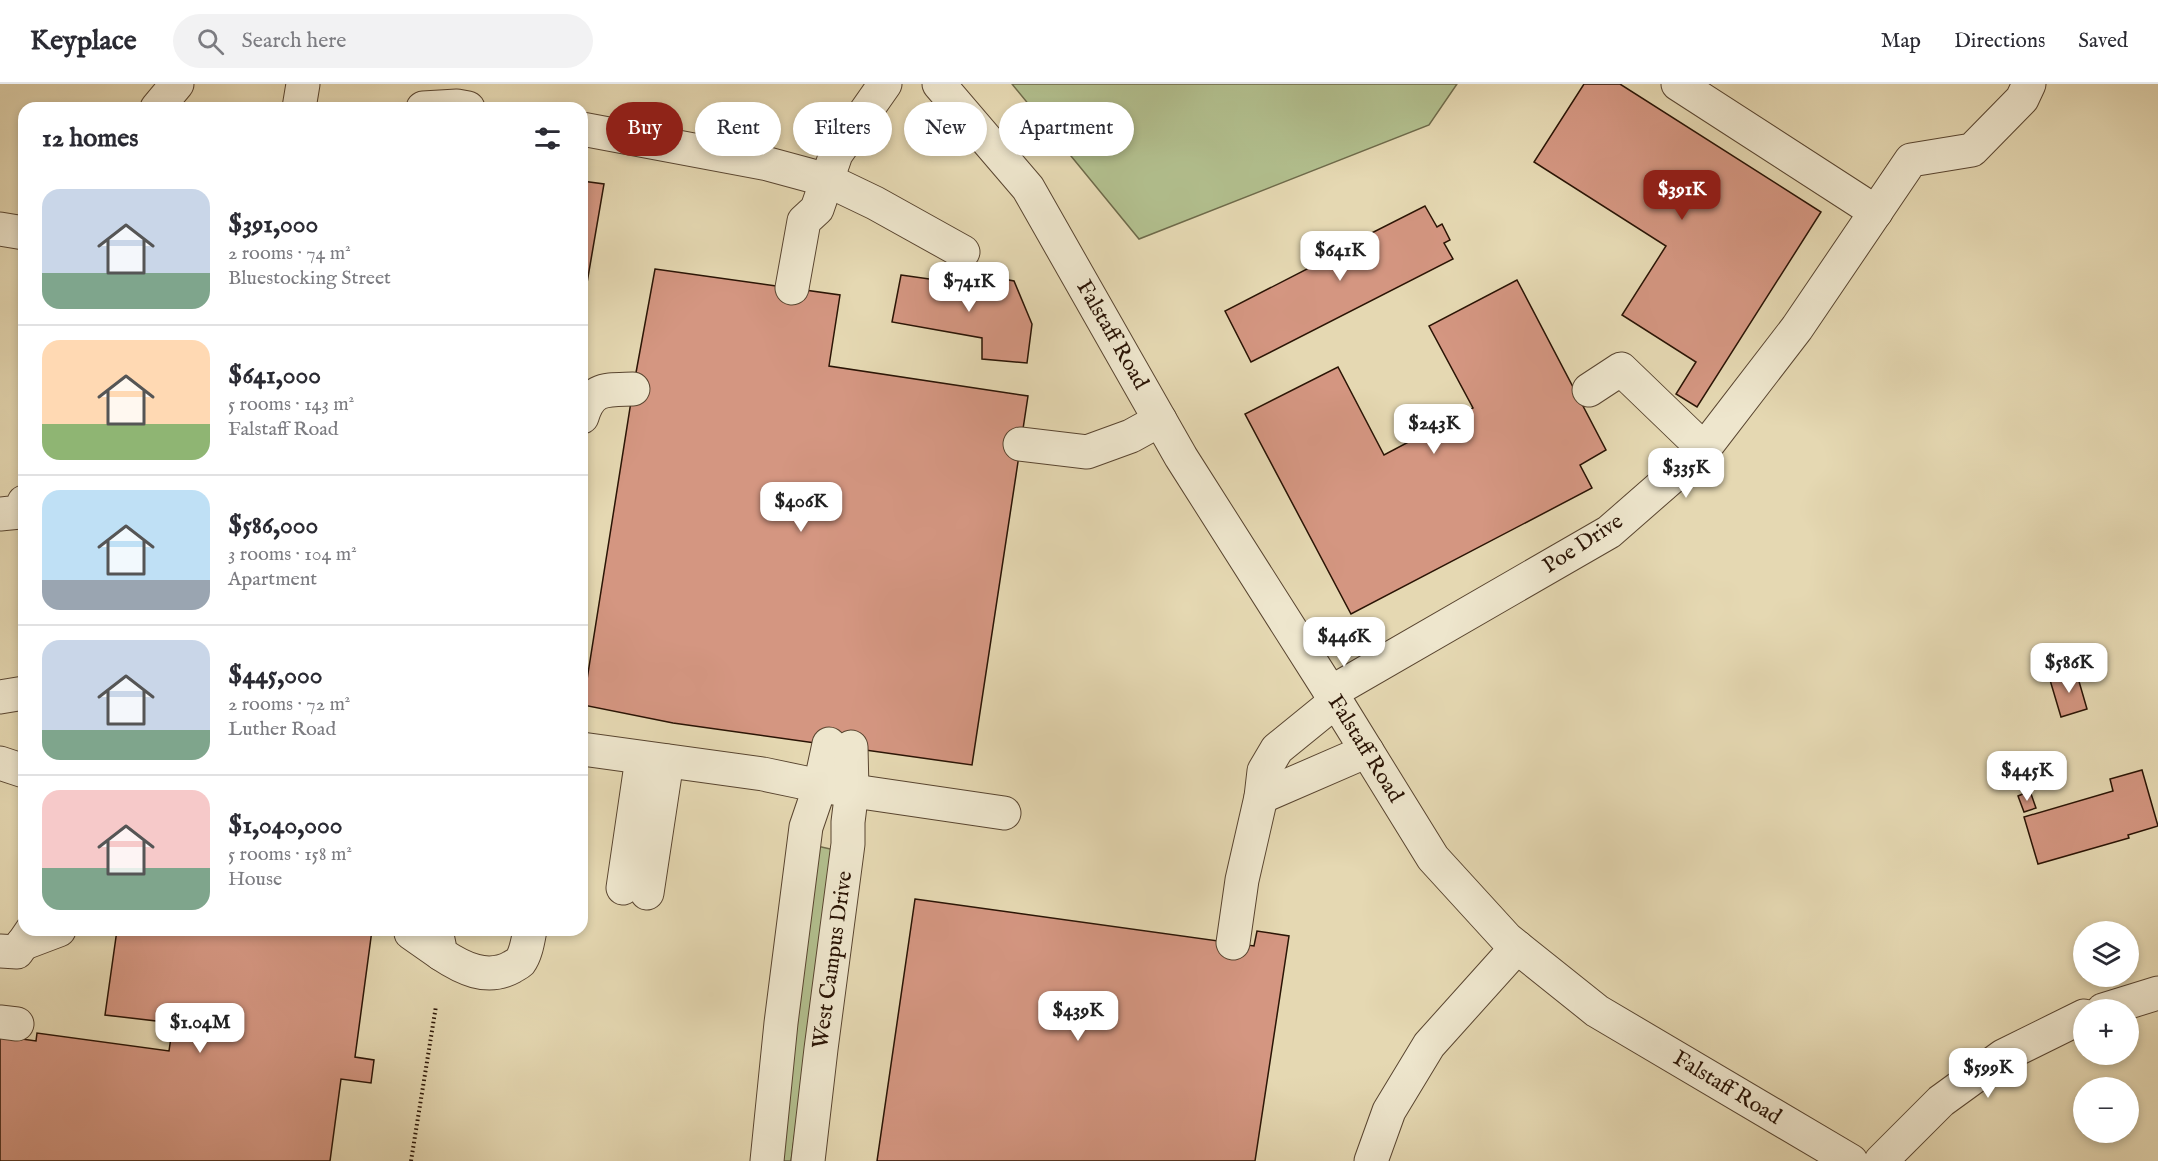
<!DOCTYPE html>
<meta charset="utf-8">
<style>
:root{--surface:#fff;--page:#f2f2f3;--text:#2b2b33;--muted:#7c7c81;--line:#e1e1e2;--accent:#8f2418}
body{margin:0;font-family:"IM FELL English",serif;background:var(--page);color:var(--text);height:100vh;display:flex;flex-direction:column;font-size:22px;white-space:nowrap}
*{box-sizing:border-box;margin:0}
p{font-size:20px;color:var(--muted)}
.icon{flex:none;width:33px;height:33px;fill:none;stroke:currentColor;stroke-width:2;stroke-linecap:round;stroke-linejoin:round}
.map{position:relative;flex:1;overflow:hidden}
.details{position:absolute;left:18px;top:18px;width:570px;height:834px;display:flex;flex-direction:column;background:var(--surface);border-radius:18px;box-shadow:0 3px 9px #0003}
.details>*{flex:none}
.top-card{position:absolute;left:606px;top:18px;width:570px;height:54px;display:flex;gap:12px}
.buttons{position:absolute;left:2073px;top:837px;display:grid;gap:12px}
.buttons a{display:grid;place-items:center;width:66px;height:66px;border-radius:50%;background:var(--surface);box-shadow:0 3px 9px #0003;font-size:30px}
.price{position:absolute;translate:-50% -51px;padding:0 14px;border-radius:12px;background:#fff;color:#222;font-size:20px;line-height:39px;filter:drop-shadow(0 2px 3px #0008)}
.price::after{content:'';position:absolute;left:50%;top:36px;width:18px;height:14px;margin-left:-9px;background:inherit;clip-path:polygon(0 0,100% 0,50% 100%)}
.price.current{background:var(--accent);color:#fff}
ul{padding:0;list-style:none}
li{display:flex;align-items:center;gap:18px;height:150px;padding:0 24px}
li+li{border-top:2px solid var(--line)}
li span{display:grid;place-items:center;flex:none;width:168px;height:120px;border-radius:18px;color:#555}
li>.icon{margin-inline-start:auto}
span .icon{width:72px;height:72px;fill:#fffc;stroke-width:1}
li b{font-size:26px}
h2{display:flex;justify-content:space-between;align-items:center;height:72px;padding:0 24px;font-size:26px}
.pill{padding:0 21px;border-radius:27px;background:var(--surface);box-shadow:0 3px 9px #0003;font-size:21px;line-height:54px}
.pill.current{background:var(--accent);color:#fff}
header{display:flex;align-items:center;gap:36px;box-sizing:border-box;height:84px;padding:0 30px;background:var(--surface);border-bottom:2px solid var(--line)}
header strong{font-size:28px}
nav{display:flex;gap:33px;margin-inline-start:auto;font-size:21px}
.search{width:420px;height:54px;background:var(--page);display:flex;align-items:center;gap:15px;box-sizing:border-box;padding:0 21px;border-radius:33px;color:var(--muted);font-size:22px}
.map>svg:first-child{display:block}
.green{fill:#b2bf8e;stroke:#6e6a4a;stroke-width:1.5}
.building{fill:#d49681;stroke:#2a1405;stroke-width:1.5}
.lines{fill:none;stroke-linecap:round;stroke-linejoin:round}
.minor-casing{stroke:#594530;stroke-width:35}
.path{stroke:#2a1405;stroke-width:4;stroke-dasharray:1.5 3;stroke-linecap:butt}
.minor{stroke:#eee6cd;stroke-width:33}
.labels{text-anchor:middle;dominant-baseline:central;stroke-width:5;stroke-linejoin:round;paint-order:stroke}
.street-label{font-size:22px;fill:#2a1405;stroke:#eee6cd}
</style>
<header>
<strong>Keyplace</strong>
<div class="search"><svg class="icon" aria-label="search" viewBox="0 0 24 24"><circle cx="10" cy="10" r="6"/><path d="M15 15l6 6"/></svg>Search here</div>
<nav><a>Map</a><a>Directions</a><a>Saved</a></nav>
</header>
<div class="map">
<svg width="2158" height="1077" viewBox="0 0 2158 1077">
<rect width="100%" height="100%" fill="#e5d8b2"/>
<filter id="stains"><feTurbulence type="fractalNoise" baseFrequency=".00333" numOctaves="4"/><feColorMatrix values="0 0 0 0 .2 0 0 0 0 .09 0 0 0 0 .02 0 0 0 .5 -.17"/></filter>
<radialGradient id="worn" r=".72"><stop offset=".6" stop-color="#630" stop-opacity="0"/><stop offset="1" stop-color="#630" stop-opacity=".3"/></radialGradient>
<g class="green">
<path d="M1012 0H1457L1429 41 1139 155Z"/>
<path d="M817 762 835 766 791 1077H779Z"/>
</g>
<g class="building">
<path d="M1584 0H1620L1821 128 1697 323 1676 310 1696 278 1622 231 1666 162 1534 78Z"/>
<path d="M582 97 604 100 582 228Z"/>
<path d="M1425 122 1437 143 1442 140 1450 156 1444 159 1453 175 1251 278 1225 227 1313 182 1304 166 1338 148 1346 162Z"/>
<path d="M655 185 840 211 829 282 1028 312 972 681 673 639 583 621 633 305Z"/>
<path d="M901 191 986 203 987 192 1014 197 1032 240 1027 279 982 275V254L892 238Z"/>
<path d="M1517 196 1606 366 1580 381 1592 404 1351 530 1245 330 1338 283 1384 371 1473 324 1429 242Z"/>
<path d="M2076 587 2087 625 2061 633 2050 596Z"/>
<path d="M2142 686 2158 742 2128 751 2129 754 2038 780 2024 733 2113 707 2110 695Z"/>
<path d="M2030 707 2036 724 2024 728 2018 712Z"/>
<path d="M915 815 1254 862 1257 847 1289 852 1255 1077H877Z"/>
<path d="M117 846H372L355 973 374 976 371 999 341 995 330 1077H0V952L36 957 37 949 169 967 173 939 105 931Z"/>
</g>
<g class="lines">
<g class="minor-casing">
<g id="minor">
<path d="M939 0 1028 104 1181 373 1336 617 1433 774 1507 855 1597 927 1851 1077"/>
<path d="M1678 0 1876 128"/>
<path d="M157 24 177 0"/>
<path d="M299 24 303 0"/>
<path d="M423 24 457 22 468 24"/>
<path d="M582 45 768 80 827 96 875 119 963 168"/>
<path d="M0 145 24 149"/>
<path d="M792 204 804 137 817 125 836 70 885 0"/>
<path d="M1589 306 1621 285 1704 365"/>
<path d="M582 333C591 303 606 306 633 305"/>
<path d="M1020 360 1087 368 1131 352 1160 336"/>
<path d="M0 430 20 428 24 418"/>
<path d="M1330 609 1609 448 1704 365 1797 244 1911 76 1972 66 2022 15 2029 0"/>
<path d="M0 613 24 609"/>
<path d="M582 665 763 690 820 702 1004 729"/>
<path d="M0 679 24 687"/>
<path d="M1261 713 1367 667"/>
<path d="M623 804 642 674"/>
<path d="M647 809 667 677"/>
<path d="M411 846V849L441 870"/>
<path d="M436 846 441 870C462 884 487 897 512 883 513 882 518 880 520 878 526 870 528 856 530 846"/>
<path d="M1233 859 1242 796 1261 713 1264 687 1277 665 1336 617"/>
<path d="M22 860 59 846"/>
<path d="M0 867 17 868 32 846"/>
<path d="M2103 926 2158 909"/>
<path d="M0 938 17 940"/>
<path d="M767 1077 781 939 806 743 820 702 829 660"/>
<path d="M808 1077 821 965 848 760V738L852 706 851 663"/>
<path d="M1371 1077 1389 1027 1429 961 1517 863"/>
<path d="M1881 1077 1941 1017 2003 972 2084 932"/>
</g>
</g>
<path class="path" d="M411 1077 436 922"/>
<use href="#minor" class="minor"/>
</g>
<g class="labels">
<g class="street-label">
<text transform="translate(1112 251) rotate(60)">Falstaff Road</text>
<text transform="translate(1583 460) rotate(-33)">Poe Drive</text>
<text transform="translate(1365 665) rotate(58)">Falstaff Road</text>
<text transform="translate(833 876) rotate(-82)">West Campus Drive</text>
<text transform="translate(1727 1004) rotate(31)">Falstaff Road</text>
</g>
</g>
<rect width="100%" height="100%" filter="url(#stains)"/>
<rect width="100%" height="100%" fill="url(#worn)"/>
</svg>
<div class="buttons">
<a><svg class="icon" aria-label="layers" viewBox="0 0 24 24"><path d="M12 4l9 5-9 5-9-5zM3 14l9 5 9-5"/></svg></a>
<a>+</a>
<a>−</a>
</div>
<b class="price current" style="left:1682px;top:137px">$391K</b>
<b class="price" style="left:1340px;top:198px">$641K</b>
<b class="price" style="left:969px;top:229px">$741K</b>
<b class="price" style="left:1434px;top:371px">$243K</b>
<b class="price" style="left:1686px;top:415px">$335K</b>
<b class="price" style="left:801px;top:449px">$406K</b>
<b class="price" style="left:1344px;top:584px">$446K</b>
<b class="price" style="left:2069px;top:610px">$586K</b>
<b class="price" style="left:2027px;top:718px">$445K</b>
<b class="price" style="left:1078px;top:958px">$439K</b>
<b class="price" style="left:200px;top:970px">$1.04M</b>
<b class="price" style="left:1988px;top:1015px">$599K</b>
<div class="top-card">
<a class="pill current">Buy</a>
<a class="pill">Rent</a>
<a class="pill">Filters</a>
<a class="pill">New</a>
<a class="pill">Apartment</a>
</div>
<section class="details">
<h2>12 homes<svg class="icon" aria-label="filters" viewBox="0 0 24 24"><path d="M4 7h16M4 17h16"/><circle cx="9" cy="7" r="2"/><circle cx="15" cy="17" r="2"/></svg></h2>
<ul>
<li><span style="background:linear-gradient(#c9d6e8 70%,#7fa58c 0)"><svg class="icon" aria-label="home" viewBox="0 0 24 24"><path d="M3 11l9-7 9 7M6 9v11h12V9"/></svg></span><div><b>$391,000</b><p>2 rooms · 74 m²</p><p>Bluestocking Street</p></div></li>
<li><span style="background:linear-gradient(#ffd9b3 70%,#8fb573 0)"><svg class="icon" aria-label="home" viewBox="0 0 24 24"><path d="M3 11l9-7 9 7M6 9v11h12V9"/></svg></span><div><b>$641,000</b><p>5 rooms · 143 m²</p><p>Falstaff Road</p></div></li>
<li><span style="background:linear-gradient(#bfe0f5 75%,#9aa5b1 0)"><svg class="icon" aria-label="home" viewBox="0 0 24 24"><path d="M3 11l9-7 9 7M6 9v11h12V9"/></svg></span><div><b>$586,000</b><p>3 rooms · 104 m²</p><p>Apartment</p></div></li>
<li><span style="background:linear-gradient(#c9d6e8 75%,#7fa58c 0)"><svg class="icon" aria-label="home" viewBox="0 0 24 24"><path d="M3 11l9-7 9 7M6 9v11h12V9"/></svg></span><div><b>$445,000</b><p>2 rooms · 72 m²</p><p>Luther Road</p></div></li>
<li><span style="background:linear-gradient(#f6c9c9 65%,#7fa58c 0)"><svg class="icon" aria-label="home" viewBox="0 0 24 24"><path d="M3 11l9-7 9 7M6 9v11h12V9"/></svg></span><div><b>$1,040,000</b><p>5 rooms · 158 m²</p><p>House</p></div></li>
</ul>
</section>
</div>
